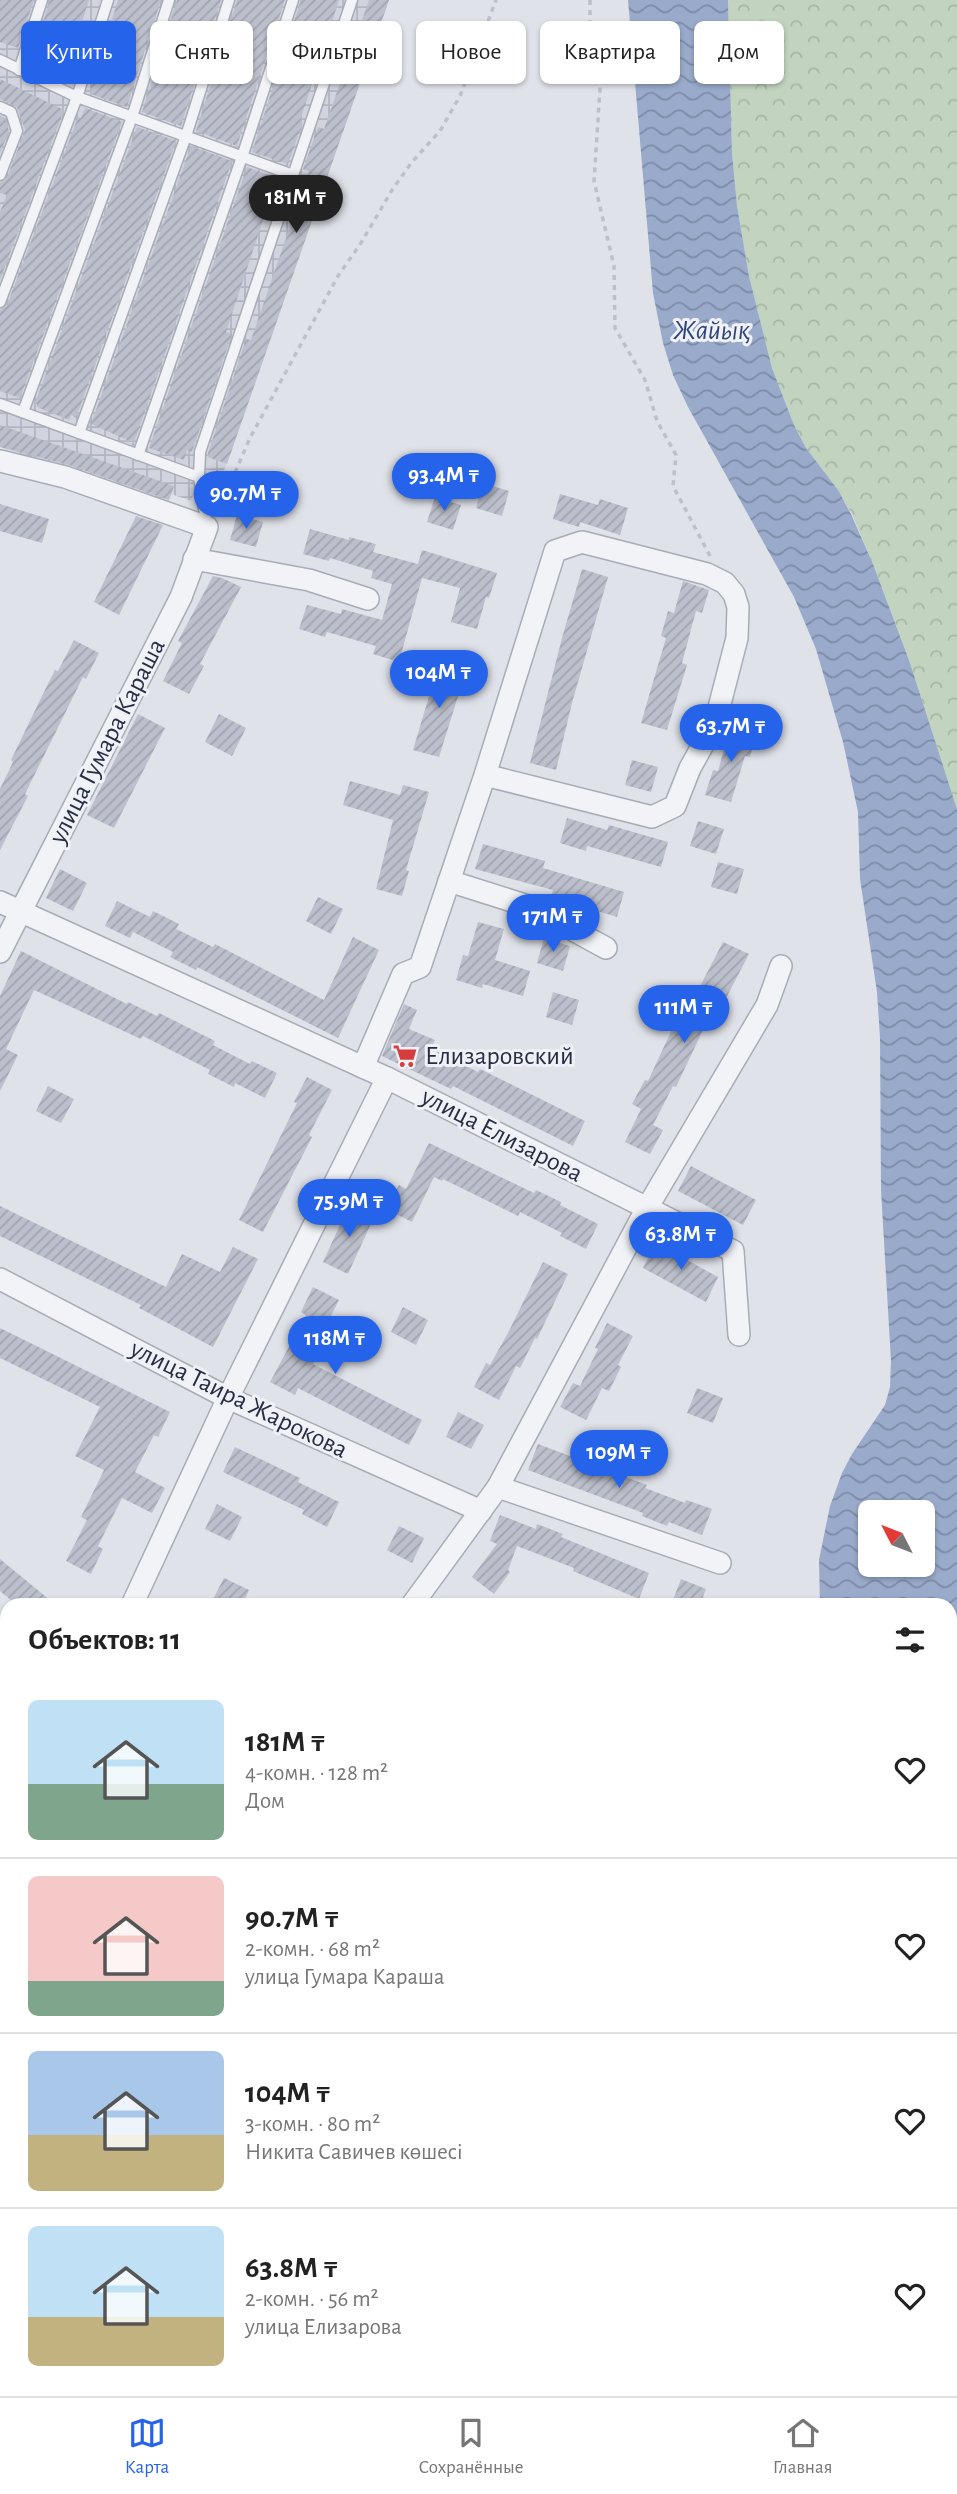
<!DOCTYPE html>
<html lang="ru">
<meta charset="utf-8">
<style>
:root{--surface:#fff;--page:#f2f2f2;--text:#222;--muted:#767676;--line:#e0e0e0;--accent:#2563eb}
body{margin:0;font-family:"Alegreya Sans",sans-serif;background:var(--page);color:var(--text);height:100vh;display:flex;flex-direction:column;font-size:26px;white-space:nowrap}
*{box-sizing:border-box;margin:0}
p{font-size:23px;color:var(--muted)}
.icon{flex:none;width:38px;height:38px;fill:none;stroke:currentColor;stroke-width:2;stroke-linecap:round;stroke-linejoin:round}
.map{position:relative;flex:1;overflow:hidden}
.drawer{position:absolute;left:0px;top:1598px;width:957px;height:800px;display:flex;flex-direction:column;background:var(--surface);border-radius:21px 21px 0 0;box-shadow:0 2px 5px #0004}
.drawer>*{flex:none}
.guide{position:absolute;left:21px;top:21px;width:915px;height:63px;display:flex;gap:14px}
.needle{width:46px;rotate:312deg}
.buttons{position:absolute;left:858px;top:1500px;display:grid;gap:14px}
.buttons a{display:grid;place-items:center;width:77px;height:77px;border-radius:10px;background:var(--surface);box-shadow:0 2px 5px #0004;font-size:35px}
.price{position:absolute;translate:-50% -60px;padding:0 16px;border-radius:24px;background:var(--accent);color:#fff;font-size:23px;line-height:46px;filter:drop-shadow(0 2px 4px #0008)}
.price::after{content:'';position:absolute;left:50%;top:42px;width:21px;height:16px;margin-left:-10px;background:inherit;clip-path:polygon(0 0,100% 0,50% 100%)}
.price.current{background:#222;color:#fff}
ul{padding:0;list-style:none}
li{display:flex;align-items:center;gap:21px;height:175px;padding:0 28px}
li+li{border-top:2px solid var(--line)}
li span{display:grid;place-items:center;flex:none;width:196px;height:140px;border-radius:10px;color:#555}
li>.icon{margin-inline-start:auto}
span .icon{width:84px;height:84px;fill:#fffc;stroke-width:1}
li b{font-size:30px}
h2{display:flex;justify-content:space-between;align-items:center;height:84px;padding:0 28px;font-size:30px}
.pill{padding:0 24px;border-radius:10px;background:var(--surface);box-shadow:0 2px 5px #0004;font-size:24px;line-height:63px}
.pill.current{background:var(--accent);color:#fff}
.tab-bar{display:flex;justify-content:space-around;align-items:center;height:98px;border-top:2px solid var(--line);background:var(--surface);font-size:19px;color:var(--muted)}
.tab-bar a{display:grid;justify-items:center;gap:4px}
.tab-bar .current{color:var(--accent)}
.map>svg:first-child{display:block}
.built{fill:#d1d4de}
.industrial{fill:url(#industrial-grid)}
.forest{fill:url(#forest-crowns)}
.water{fill:url(#water-waves);fill-rule:evenodd}
.building{fill:url(#building-hatch)}
.lines{fill:none;stroke-linecap:round;stroke-linejoin:round}
.lane-casing{stroke:#a8acb7;stroke-width:13}
.street-casing{stroke:#a8acb7;stroke-width:24}
.path{stroke:#bdc0c8;stroke-width:3.5;stroke-dasharray:5 5;stroke-linecap:butt}
.lane{stroke:#f2f3f7;stroke-width:10}
.street{stroke:#f2f3f7;stroke-width:21}
.secondary{stroke:#fff;stroke-width:28}
.labels{text-anchor:middle;dominant-baseline:central;stroke-width:6;stroke-linejoin:round;paint-order:stroke}
.street-label{font-size:26px;fill:#272d42;stroke:#eff1f7}
.poi-label{font-size:26px;fill:#272d42;stroke:#eff1f7;text-anchor:start}
.water-label{font-size:28px;font-style:italic;fill:#2f4577;stroke:#eff1f7}
</style>
<div class="map">
<svg width="957" height="2396" viewBox="0 0 957 2396">
<defs>
<pattern id="industrial-grid" width="8" height="8" patternUnits="userSpaceOnUse" patternTransform="scale(1.75)"><rect width="8" height="8" fill="#d1d4de"/><path d="M0 4h8M4 0v8" fill="none" stroke="#b3b6c0"/></pattern>
<pattern id="forest-crowns" width="20" height="18" patternUnits="userSpaceOnUse" patternTransform="scale(1.75)"><rect width="20" height="18" fill="#c2d4c0"/><path d="M2 6a3 3 0 1 1 6 0M12 15a3 3 0 1 1 6 0" fill="none" stroke="#a7b6a6"/></pattern>
<pattern id="water-waves" width="16" height="10" patternUnits="userSpaceOnUse" patternTransform="scale(1.75)"><rect width="16" height="10" fill="#99aacb"/><path d="M0 5q4-4 8 0t8 0" fill="none" stroke="#7d8ba6"/></pattern>
<pattern id="building-hatch" width="6" height="6" patternUnits="userSpaceOnUse" patternTransform="scale(1.75)"><rect width="6" height="6" fill="#bcc0cc"/><path d="M-1 1l2-2M0 6l6-6M5 7l2-2" fill="none" stroke="#a2a5b0"/></pattern>
</defs>
<rect width="100%" height="100%" fill="#dfe2e9"/>
<path class="built" d="M7 1916V2114L0 2122V1931Z"/>
<path class="industrial" d="M0 0H389L214 499 194 493 191 501 171 494 167 503 0 447Z"/>
<path class="forest" d="M728 0H957V809L910 663 873 564 852 514 838 491 806 448 794 425 772 368 749 276 737 206 732 153Z"/>
<path class="water" d="M628 0H728L732 153 737 206 749 276 772 368 794 425 806 448 838 490 851 514 873 564 910 663 957 809V2396H924L923 2391 950 2390V1605H820L819 1560 830 1506 842 1473 852 1454 885 1405 890 1387 891 1361 881 1190 880 1038 877 992 860 879 858 812 843 742 816 649 794 597 688 407 673 375 663 343 653 293ZM870 1512H922V1564H870Z"/>
<g class="building">
<path d="M0 0H34L18 48 0 42Z"/>
<path d="M50 0H89L64 78 29 65Z"/>
<path d="M118 0H161L127 107 91 94 92 89 90 88Z"/>
<path d="M177 0H221L181 126 142 112Z"/>
<path d="M237 0H285L237 146 196 131Z"/>
<path d="M301 0H339L300 121 303 122 288 164 252 152Z"/>
<path d="M369 0H389L227 464 208 457V453L246 339 251 340 309 171 303 169 318 127 324 129Z"/>
<path d="M0 79 64 110 0 280V212L7 195 0 193V183L7 178 25 130 17 107 0 99Z"/>
<path d="M85 108 122 122 20 398 0 391V310L7 305 78 117 81 118Z"/>
<path d="M0 116 5 118 9 131 0 153Z"/>
<path d="M137 127 176 141 76 418 71 415 69 420 37 407V404L35 403Z"/>
<path d="M191 146 232 161 134 443 91 424Z"/>
<path d="M247 167 277 178 226 332 232 334 192 452 187 450 184 460 149 448Z"/>
<path d="M0 425 174 486 169 500 69 465 0 447Z"/>
<path d="M483 483 509 491 502 516 476 508Z"/>
<path d="M560 494 598 505 600 499 628 508 620 535 580 522 579 527 553 519Z"/>
<path d="M435 497 461 505 453 530 427 522Z"/>
<path d="M0 504 49 519 42 543 0 531Z"/>
<path d="M237 515 263 522 256 547 230 540Z"/>
<path d="M136 516 163 525 119 615 94 602Z"/>
<path d="M310 529 349 540V537L376 544 373 552 418 564 422 550 497 573 489 598 486 597 477 629 451 622 460 588 422 578 399 662 373 654 376 646 327 632 325 637 299 629 307 605 341 614 342 609 382 620 392 584 371 578 373 571 330 558 329 561 303 554Z"/>
<path d="M582 569 608 577 572 703 556 770 530 763 562 638Z"/>
<path d="M213 576 222 578 241 587 200 664 204 666 189 694 163 681 182 643 178 641Z"/>
<path d="M683 581 709 590 702 613 696 611 682 663 687 665 667 730 641 723 666 638 661 636 668 611 674 613Z"/>
<path d="M74 640 99 653 86 679 83 677 25 794 28 796 0 850V789L13 762 11 760 42 696 55 670 58 671Z"/>
<path d="M439 663 466 671 439 757 413 750Z"/>
<path d="M138 714 165 728 114 828 87 815Z"/>
<path d="M219 714 246 728 232 756 205 742Z"/>
<path d="M731 725 757 732 750 757 745 756 731 802 705 795 713 770 718 771Z"/>
<path d="M632 760 658 767 651 792 625 785Z"/>
<path d="M350 781 400 795 403 785 429 792 406 870 409 871 402 896 376 889 393 820 343 805Z"/>
<path d="M567 818 607 830 609 825 668 842 661 867 587 846 586 851 560 843Z"/>
<path d="M698 821 724 829 716 854 690 846Z"/>
<path d="M483 844 545 861 543 868 624 892 617 917 551 897 553 890 475 869Z"/>
<path d="M718 862 744 869 737 894 711 887Z"/>
<path d="M60 869 87 883 73 911 46 898Z"/>
<path d="M318 897 343 909 331 934 306 921Z"/>
<path d="M117 901 150 917 153 911 179 924 176 929 213 947 215 944 324 1000 353 937 379 950 338 1038 197 967 196 970 170 957 173 952 133 932 130 938 105 926Z"/>
<path d="M478 922 504 929 495 960 530 971 523 996 483 984 482 988 456 980 463 955 468 956Z"/>
<path d="M544 938 570 946 563 971 537 963Z"/>
<path d="M723 942 749 954 722 1006 718 1005 705 1031 703 1030 676 1087 673 1086 653 1125 663 1130 650 1154 625 1142 641 1109 632 1104 645 1080 648 1081 676 1021 678 1022 692 994 695 996Z"/>
<path d="M21 951 127 1004 128 1002 157 1016 159 1013 215 1041 213 1045 250 1064 252 1061 277 1073 265 1098 235 1083 234 1087 208 1074 210 1070 143 1036 141 1039 34 990 6 1049 18 1055 0 1091V996Z"/>
<path d="M553 992 579 1000 572 1025 546 1017Z"/>
<path d="M404 1004 417 1010 409 1029 435 1040 431 1048 478 1072 480 1069 585 1121 573 1146 453 1086 451 1089 382 1056Z"/>
<path d="M307 1077 332 1090 309 1135 312 1137 263 1232 239 1220 297 1103 294 1102Z"/>
<path d="M48 1086 74 1099 61 1123 36 1111Z"/>
<path d="M429 1143 534 1193 536 1190 561 1202 560 1205 598 1224 586 1249 560 1236 562 1233 520 1212 518 1216 443 1179 442 1181 434 1177 412 1222 386 1209 399 1185 406 1189Z"/>
<path d="M691 1166 756 1200 743 1225 678 1191Z"/>
<path d="M350 1203 375 1215 348 1274 323 1262Z"/>
<path d="M0 1206 166 1287 182 1254 220 1272 233 1247 258 1259 213 1347 139 1308 141 1305 0 1236Z"/>
<path d="M656 1243 718 1277 706 1302 643 1268Z"/>
<path d="M543 1262 568 1274 537 1339 535 1338 520 1368 516 1366 499 1400 474 1387 486 1363 490 1365 509 1331Z"/>
<path d="M313 1287 339 1300 319 1339 324 1342 313 1364 422 1420 409 1445 298 1388 295 1395 270 1382 306 1315 301 1312Z"/>
<path d="M403 1307 428 1320 416 1345 391 1332Z"/>
<path d="M607 1323 633 1336 618 1365 621 1367 609 1391 602 1388 586 1420 560 1407 573 1383 580 1386 598 1349 595 1348Z"/>
<path d="M0 1328 170 1412 158 1437 154 1435 135 1472 165 1488 152 1513 122 1498 98 1546 103 1549 91 1574 66 1561 87 1520 81 1517 104 1470 75 1456 100 1407 0 1358Z"/>
<path d="M697 1388 723 1398 713 1423 687 1413Z"/>
<path d="M458 1412 484 1425 471 1449 446 1437Z"/>
<path d="M538 1444 647 1485 645 1488 685 1503 686 1500 712 1509 702 1535 669 1522 667 1526 642 1516 643 1513 528 1470Z"/>
<path d="M235 1447 300 1478 298 1482 339 1502 327 1527 302 1514 304 1510 223 1472Z"/>
<path d="M217 1504 242 1517 230 1541 205 1529Z"/>
<path d="M500 1515 536 1529 537 1524 563 1534 561 1537 649 1573 639 1599 573 1571 574 1568 517 1546 508 1570 510 1572 494 1594 472 1577 497 1544 490 1541Z"/>
<path d="M399 1526 424 1538 412 1563 387 1550Z"/>
<path d="M0 1559 56 1605H17L0 1591Z"/>
<path d="M224 1578 249 1590 242 1605H210Z"/>
<path d="M681 1579 706 1589 700 1605H671Z"/>
</g>
<g class="lines">
<g class="lane-casing">
<g id="lane">
<path d="M0 60 77 97 293 175"/>
<path d="M19 70 42 0"/>
<path d="M0 107 11 112 17 131 0 175"/>
<path d="M0 302 77 97 108 0"/>
<path d="M0 404 199 477"/>
<path d="M23 412 132 117 169 0"/>
<path d="M79 433 186 136 229 0"/>
<path d="M138 455 242 157 293 0"/>
<path d="M207 527 199 477 200 452 352 0"/>
</g>
</g>
<g class="street-casing">
<g id="street">
<path d="M0 461 65 477 207 527 181 597 0 952"/>
<path d="M194 559 309 580 368 599"/>
<path d="M449 881 531 907 606 948"/>
<path d="M0 902 387 1078 733 1251 739 1335"/>
<path d="M363 1067 403 974 420 967 485 775 555 551 582 542 707 574 725 583 734 594 738 607 737 638 715 723 690 768 675 806 652 817 485 775"/>
<path d="M0 1279 228 1398 481 1511"/>
<path d="M498 1487 720 1563"/>
<path d="M132 1605 228 1398 387 1078"/>
<path d="M412 1605 498 1487 647 1208 767 1005 781 966"/>
<path d="M0 1641 7 1645"/>
<path d="M0 2136 7 2130"/>
<path d="M430 2390 438 2396"/>
<path d="M213 2396 217 2390"/>
<path d="M461 2396 464 2390"/>
</g>
</g>
<g class="path">
<path d="M590 0V30L602 59 594 181 614 266 615 328 645 380 657 421 676 455 673 486 710 556"/>
<path d="M219 509 250 438 338 276 361 243 392 190 412 162 440 131 460 96 496 0"/>
</g>
<use href="#lane" class="lane"/>
<use href="#street" class="street"/>
<g class="secondary">
<path d="M0 1900 7 1884"/>
<path d="M687 2396 689 2390"/>
</g>
</g>
<defs>
<g id="supermarket-bare" transform="scale(1.89)"><path d="M-6-5.5h2.5l.6 2H6L4.5 2H-2.5L-4.4-4H-6ZM-1.5 3.2a1.3 1.3 0 1 0 .1 0ZM3 3.2a1.3 1.3 0 1 0 .1 0Z" fill="#d53e3e" stroke="#eff1f7" stroke-width="2.5" paint-order="stroke"/></g>
</defs>
<g fill-rule="evenodd">
<use href="#supermarket-bare" x="405" y="1056"/>
</g>
<g class="labels">
<g class="street-label">
<text transform="translate(107 741) rotate(-63)">улица Гумара Караша</text>
<text transform="translate(502 1135) rotate(27)">улица Елизарова</text>
<text transform="translate(239 1399) rotate(26)">улица Таира Жарокова</text>
</g>
<g class="poi-label">
<text x="425" y="1056">Елизаровский</text>
</g>
<g class="water-label">
<text x="712" y="331">Жайық</text>
</g>
</g>
</svg>
<div class="buttons">
<a><svg class="needle" viewBox="-14 -14 28 28"><path d="M0-13l5 13h-10z" fill="#e53935"/><path d="M0 13l5-13h-10z" fill="#767676"/></svg></a>
</div>
<b class="price current" style="left:296px;top:235px">181M ₸</b>
<b class="price" style="left:444px;top:513px">93.4M ₸</b>
<b class="price" style="left:246px;top:531px">90.7M ₸</b>
<b class="price" style="left:439px;top:710px">104M ₸</b>
<b class="price" style="left:731px;top:764px">63.7M ₸</b>
<b class="price" style="left:553px;top:954px">171M ₸</b>
<b class="price" style="left:684px;top:1045px">111M ₸</b>
<b class="price" style="left:349px;top:1239px">75.9M ₸</b>
<b class="price" style="left:681px;top:1272px">63.8M ₸</b>
<b class="price" style="left:335px;top:1376px">118M ₸</b>
<b class="price" style="left:619px;top:1490px">109M ₸</b>
<div class="guide">
<a class="pill current">Купить</a>
<a class="pill">Снять</a>
<a class="pill">Фильтры</a>
<a class="pill">Новое</a>
<a class="pill">Квартира</a>
<a class="pill">Дом</a>
</div>
<section class="drawer">
<h2>Объектов: 11<svg class="icon" aria-label="filters" viewBox="0 0 24 24"><path d="M4 7h16M4 17h16"/><circle cx="9" cy="7" r="2"/><circle cx="15" cy="17" r="2"/></svg></h2>
<ul>
<li><span style="background:linear-gradient(#bfe0f5 60%,#7fa58c 0)"><svg class="icon" aria-label="home" viewBox="0 0 24 24"><path d="M3 11l9-7 9 7M6 9v11h12V9"/></svg></span><div><b>181M ₸</b><p>4-комн. · 128 m²</p><p>Дом</p></div><svg class="icon" aria-label="heart" viewBox="0 0 24 24"><path d="M12 20l-8-8c-3-5 5-10 8-4 3-6 11-1 8 4z"/></svg></li>
<li><span style="background:linear-gradient(#f6c9c9 75%,#7fa58c 0)"><svg class="icon" aria-label="home" viewBox="0 0 24 24"><path d="M3 11l9-7 9 7M6 9v11h12V9"/></svg></span><div><b>90.7M ₸</b><p>2-комн. · 68 m²</p><p>улица Гумара Караша</p></div><svg class="icon" aria-label="heart" viewBox="0 0 24 24"><path d="M12 20l-8-8c-3-5 5-10 8-4 3-6 11-1 8 4z"/></svg></li>
<li><span style="background:linear-gradient(#a9c7e8 60%,#c2b280 0)"><svg class="icon" aria-label="home" viewBox="0 0 24 24"><path d="M3 11l9-7 9 7M6 9v11h12V9"/></svg></span><div><b>104M ₸</b><p>3-комн. · 80 m²</p><p>Никита Савичев көшесі</p></div><svg class="icon" aria-label="heart" viewBox="0 0 24 24"><path d="M12 20l-8-8c-3-5 5-10 8-4 3-6 11-1 8 4z"/></svg></li>
<li><span style="background:linear-gradient(#bfe0f5 65%,#c2b280 0)"><svg class="icon" aria-label="home" viewBox="0 0 24 24"><path d="M3 11l9-7 9 7M6 9v11h12V9"/></svg></span><div><b>63.8M ₸</b><p>2-комн. · 56 m²</p><p>улица Елизарова</p></div><svg class="icon" aria-label="heart" viewBox="0 0 24 24"><path d="M12 20l-8-8c-3-5 5-10 8-4 3-6 11-1 8 4z"/></svg></li>
</ul>
</section>
</div>
<nav class="tab-bar">
<a class="current"><svg class="icon" aria-label="map" viewBox="0 0 24 24"><path d="M3 6l6-2 6 2 6-2v14l-6 2-6-2-6 2zM9 4v14M15 6v14"/></svg>Карта</a>
<a><svg class="icon" aria-label="saved" viewBox="0 0 24 24"><path d="M7 4h10v16l-5-4-5 4z"/></svg>Сохранённые</a>
<a><svg class="icon" aria-label="home" viewBox="0 0 24 24"><path d="M3 11l9-7 9 7M6 9v11h12V9"/></svg>Главная</a>
</nav>
